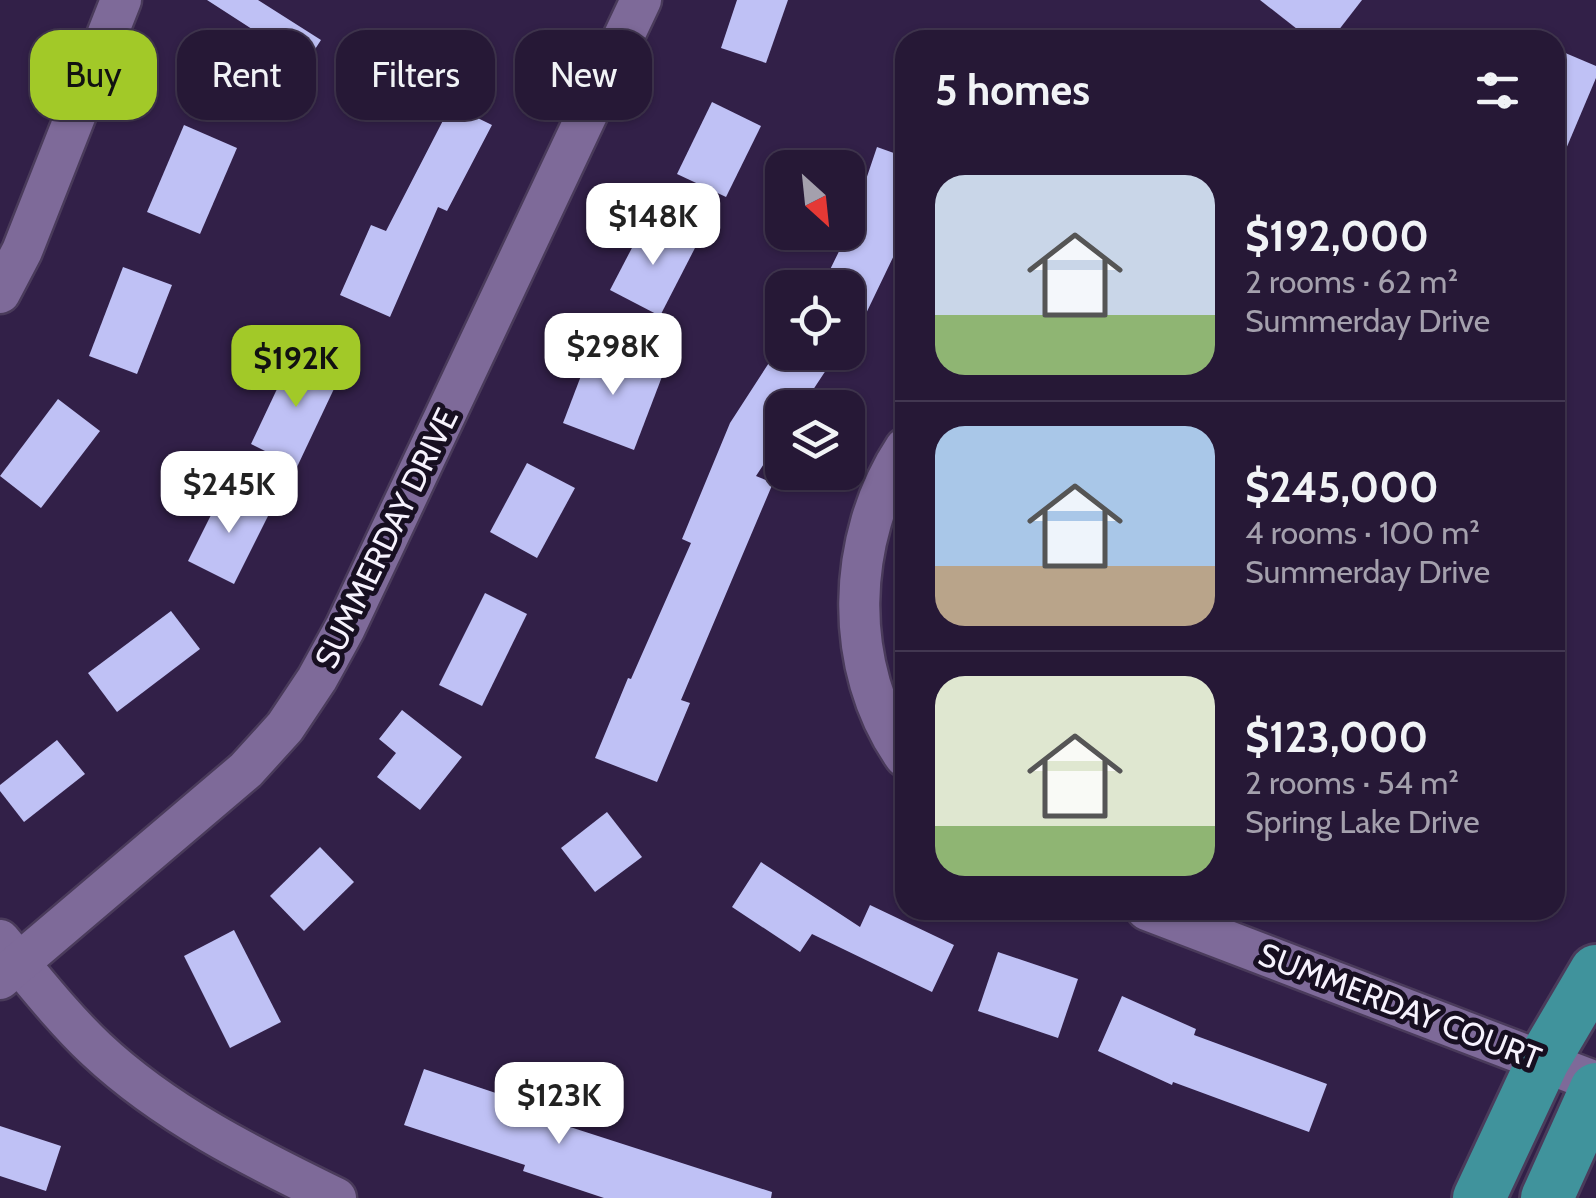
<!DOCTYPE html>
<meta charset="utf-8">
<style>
:root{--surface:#261836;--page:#2e213e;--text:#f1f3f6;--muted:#a4a0ad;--line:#423751;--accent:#a2c928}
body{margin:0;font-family:Cabin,sans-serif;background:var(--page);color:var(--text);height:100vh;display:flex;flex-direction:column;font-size:38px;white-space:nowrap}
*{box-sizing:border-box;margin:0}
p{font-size:32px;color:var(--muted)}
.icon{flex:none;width:55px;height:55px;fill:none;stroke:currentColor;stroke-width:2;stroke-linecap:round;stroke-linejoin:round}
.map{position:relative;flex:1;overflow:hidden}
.panel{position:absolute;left:895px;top:30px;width:670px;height:890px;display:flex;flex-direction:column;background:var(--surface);border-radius:30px;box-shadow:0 2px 8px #0004,0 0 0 2px var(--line)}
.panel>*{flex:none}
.banner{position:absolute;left:30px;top:30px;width:715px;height:90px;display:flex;gap:20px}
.needle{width:65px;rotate:153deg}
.tools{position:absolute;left:765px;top:150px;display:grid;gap:20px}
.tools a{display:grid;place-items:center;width:100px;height:100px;border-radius:20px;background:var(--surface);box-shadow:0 2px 8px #0004,0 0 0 2px var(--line);font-size:50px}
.price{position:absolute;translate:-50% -85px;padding:0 22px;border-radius:20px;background:#fff;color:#222;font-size:32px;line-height:65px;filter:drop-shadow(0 2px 5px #0008)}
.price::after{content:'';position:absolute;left:50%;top:60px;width:30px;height:22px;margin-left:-15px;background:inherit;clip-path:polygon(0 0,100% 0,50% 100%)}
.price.selected{background:var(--accent);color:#111}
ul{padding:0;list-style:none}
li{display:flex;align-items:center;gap:30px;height:250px;padding:0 40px}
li+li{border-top:2px solid var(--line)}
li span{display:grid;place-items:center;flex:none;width:280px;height:200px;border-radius:30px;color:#555}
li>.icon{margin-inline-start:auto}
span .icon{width:120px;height:120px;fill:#fffc;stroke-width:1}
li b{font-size:42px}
h2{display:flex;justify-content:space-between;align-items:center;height:120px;padding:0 40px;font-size:42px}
.pill{padding:0 35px;border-radius:30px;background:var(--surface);box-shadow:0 2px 8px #0004,0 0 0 2px var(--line);font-size:35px;line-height:90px}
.pill.selected{background:var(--accent);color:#111}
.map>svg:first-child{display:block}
.building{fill:#bfc1f5}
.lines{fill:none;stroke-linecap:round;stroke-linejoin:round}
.minor-casing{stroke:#4a3b5b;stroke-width:45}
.major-casing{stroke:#4a3b5b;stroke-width:58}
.minor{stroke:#7e6a99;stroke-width:40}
.major{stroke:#40939c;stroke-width:52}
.labels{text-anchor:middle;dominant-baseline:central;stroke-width:10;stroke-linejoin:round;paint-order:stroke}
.street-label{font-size:32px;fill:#f6f2fd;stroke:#170f21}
</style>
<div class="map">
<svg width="1596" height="1198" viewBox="0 0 1596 1198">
<rect width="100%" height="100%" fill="#322048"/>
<g class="building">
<path d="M207 0H258L321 40 282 100 231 67 255 31Z"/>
<path d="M737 0H788L766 63 721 48Z"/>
<path d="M1260 0H1362L1331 40H1311Z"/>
<path d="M1563 52 1596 66V78L1555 175V70Z"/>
<path d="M712 102 761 126 726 197 677 174Z"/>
<path d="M451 105 492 125 447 211 438 207 390 317 340 295 371 225 386 231Z"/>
<path d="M184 125 237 148 200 234 147 212Z"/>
<path d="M877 147 905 157V250L898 247 848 351V288H821L848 233Z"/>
<path d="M646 221 696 246 660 316 610 290Z"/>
<path d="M123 267 172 285 137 374 89 356Z"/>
<path d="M592 347 663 374 634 450 563 423Z"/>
<path d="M776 352H838L801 408H782V436L756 476 773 483 681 700 690 703 657 782 595 758 628 678 631 679 691 543 682 539 730 423Z"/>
<path d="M294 353 341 374 297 467 251 444Z"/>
<path d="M58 399 100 431 41 508 0 476Z"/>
<path d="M527 463 575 488 537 558 490 532Z"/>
<path d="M224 489 270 512 234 584 188 561Z"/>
<path d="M485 593 527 614 482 706 439 685Z"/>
<path d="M171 611 200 649 117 712 88 673Z"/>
<path d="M402 710 462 757 420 810 377 777 396 753 379 739Z"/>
<path d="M57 740 85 774 24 822 0 791V785Z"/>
<path d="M607 812 642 857 595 892 561 848Z"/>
<path d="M320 847 354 882 304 931 270 896Z"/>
<path d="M761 862 860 927 870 905 954 945 932 992 812 934 800 952 732 907Z"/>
<path d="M234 930 281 1022 230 1048 184 956Z"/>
<path d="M998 952 1078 979 1058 1038 978 1011Z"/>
<path d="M1122 996 1196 1029 1194 1035 1327 1084 1309 1132 1173 1082 1172 1085 1098 1051Z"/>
<path d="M424 1069 511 1098 508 1107 772 1192 771 1198H604L523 1171 525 1165 404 1125Z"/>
<path d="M0 1126 61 1146 46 1191 0 1176Z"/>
</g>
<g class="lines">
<g class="minor-casing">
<g id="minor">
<path d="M0 293 22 251 121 0"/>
<path d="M905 448C846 537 842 668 905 757"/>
<path d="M1147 910 1596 1082"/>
<path d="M0 940C31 977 62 1017 96 1049 165 1114 252 1157 336 1198"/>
<path d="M0 979 246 770 285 727 317 679 345 628 641 0"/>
</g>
</g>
<g class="major-casing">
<g id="major">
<path d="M1479 1198 1543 1061 1596 971"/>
<path d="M1547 1198 1596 1089"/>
</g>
</g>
<use href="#minor" class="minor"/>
<use href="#major" class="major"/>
</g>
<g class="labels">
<g class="street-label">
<text transform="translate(386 538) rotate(-64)">SUMMERDAY DRIVE</text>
<text transform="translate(1400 1006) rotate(21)">SUMMERDAY COURT</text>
</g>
</g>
</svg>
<div class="tools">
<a><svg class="needle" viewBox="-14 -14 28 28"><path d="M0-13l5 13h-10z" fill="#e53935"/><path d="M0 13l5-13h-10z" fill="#a4a0ad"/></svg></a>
<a><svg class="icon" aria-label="locate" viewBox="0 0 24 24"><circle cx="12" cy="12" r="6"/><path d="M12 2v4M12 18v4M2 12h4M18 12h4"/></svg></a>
<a><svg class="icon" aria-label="layers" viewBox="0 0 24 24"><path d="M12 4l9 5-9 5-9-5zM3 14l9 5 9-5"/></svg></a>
</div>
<b class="price" style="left:653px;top:268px">$148K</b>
<b class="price" style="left:613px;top:398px">$298K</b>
<b class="price selected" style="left:296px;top:410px">$192K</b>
<b class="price" style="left:229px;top:536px">$245K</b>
<b class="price" style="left:559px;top:1147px">$123K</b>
<div class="banner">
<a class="pill selected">Buy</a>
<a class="pill">Rent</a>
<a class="pill">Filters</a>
<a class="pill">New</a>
</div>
<section class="panel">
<h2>5 homes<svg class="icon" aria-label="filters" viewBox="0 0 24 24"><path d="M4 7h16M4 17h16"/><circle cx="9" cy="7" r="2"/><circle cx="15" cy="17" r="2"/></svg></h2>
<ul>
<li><span style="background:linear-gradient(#c9d6e8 70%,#8fb573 0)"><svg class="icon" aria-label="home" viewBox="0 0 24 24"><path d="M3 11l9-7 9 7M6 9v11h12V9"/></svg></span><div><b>$192,000</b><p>2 rooms · 62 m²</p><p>Summerday Drive</p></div></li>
<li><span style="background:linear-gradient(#a9c7e8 70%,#b9a48a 0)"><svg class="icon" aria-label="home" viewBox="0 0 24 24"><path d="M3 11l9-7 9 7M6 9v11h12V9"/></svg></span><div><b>$245,000</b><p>4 rooms · 100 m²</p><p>Summerday Drive</p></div></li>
<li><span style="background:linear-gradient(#dfe7d0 75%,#8fb573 0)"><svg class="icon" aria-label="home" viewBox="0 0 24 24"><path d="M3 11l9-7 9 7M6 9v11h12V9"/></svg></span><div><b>$123,000</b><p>2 rooms · 54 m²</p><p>Spring Lake Drive</p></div></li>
</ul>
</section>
</div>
